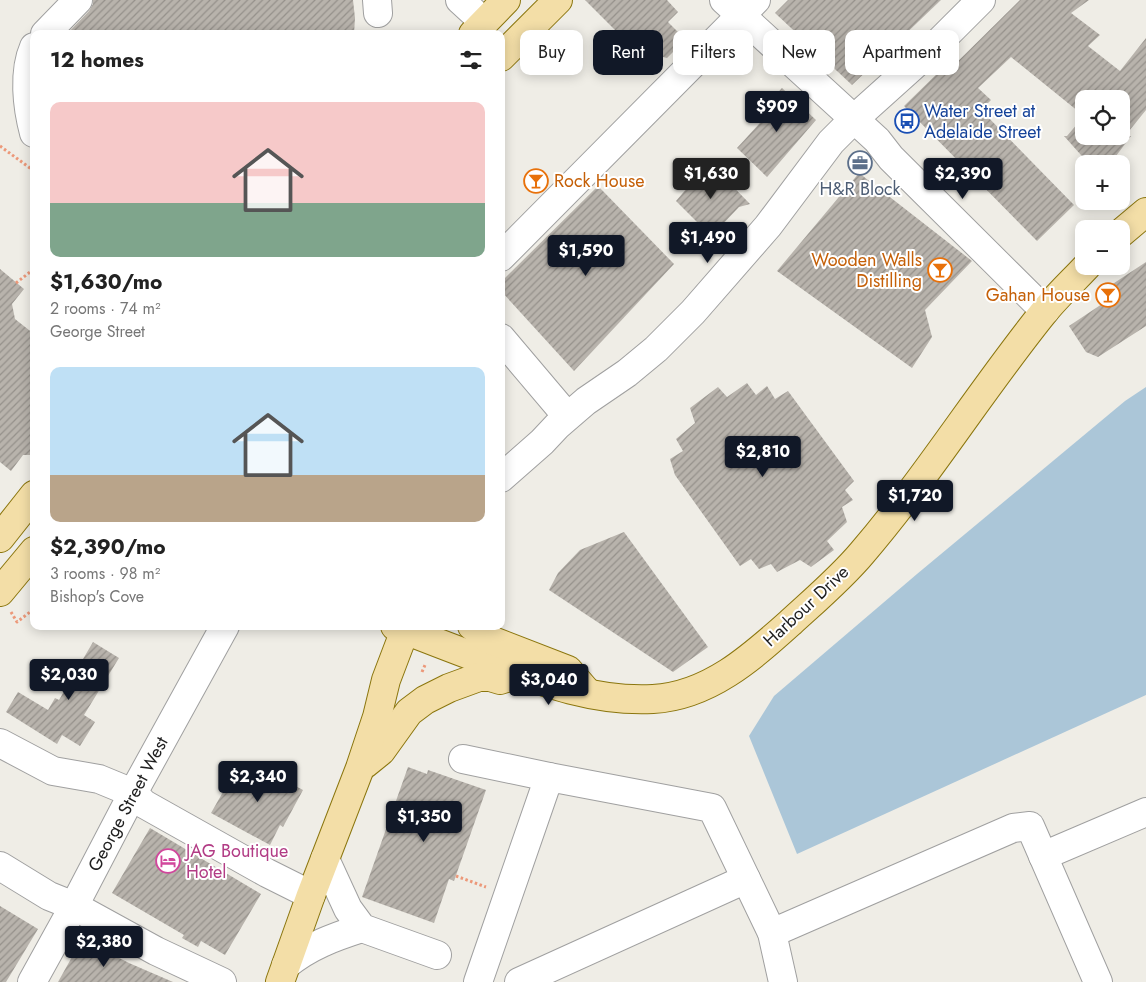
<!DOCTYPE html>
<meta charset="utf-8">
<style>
:root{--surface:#fff;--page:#f6f6f6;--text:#222;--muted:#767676;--accent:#111827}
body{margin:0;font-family:Jost,sans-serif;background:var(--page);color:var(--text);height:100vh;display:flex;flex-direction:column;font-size:19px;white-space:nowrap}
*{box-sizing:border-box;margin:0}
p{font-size:16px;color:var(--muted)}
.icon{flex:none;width:28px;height:28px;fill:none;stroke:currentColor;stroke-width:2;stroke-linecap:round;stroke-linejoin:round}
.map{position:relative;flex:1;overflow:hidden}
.panel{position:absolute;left:30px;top:30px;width:475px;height:600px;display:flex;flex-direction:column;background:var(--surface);border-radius:10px;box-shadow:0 2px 12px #0003}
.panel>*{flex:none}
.banner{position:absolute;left:520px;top:30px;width:475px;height:45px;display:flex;gap:10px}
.fabs{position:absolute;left:1075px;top:90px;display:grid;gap:10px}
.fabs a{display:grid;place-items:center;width:55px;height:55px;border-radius:10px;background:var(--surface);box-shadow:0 2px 12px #0003;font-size:25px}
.price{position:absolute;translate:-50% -42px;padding:0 11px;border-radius:5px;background:var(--accent);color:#fff;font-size:16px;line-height:32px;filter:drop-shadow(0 1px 2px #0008)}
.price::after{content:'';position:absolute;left:50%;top:30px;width:15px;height:11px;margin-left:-8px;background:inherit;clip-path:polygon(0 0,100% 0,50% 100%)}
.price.selected{background:#222;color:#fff}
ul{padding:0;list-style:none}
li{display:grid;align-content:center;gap:10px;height:265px;padding:0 20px}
li span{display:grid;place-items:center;height:155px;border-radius:10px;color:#555}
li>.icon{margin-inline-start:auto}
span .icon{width:90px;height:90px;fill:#fffc;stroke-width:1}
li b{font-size:21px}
h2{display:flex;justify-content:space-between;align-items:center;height:60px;padding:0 20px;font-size:21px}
.tag{padding:0 18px;border-radius:10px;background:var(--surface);box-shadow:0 2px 12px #0003;font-size:18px;line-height:45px}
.tag.selected{background:var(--accent);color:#fff}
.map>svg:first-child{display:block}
.water{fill:#abc6d8}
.building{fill:url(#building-hatch);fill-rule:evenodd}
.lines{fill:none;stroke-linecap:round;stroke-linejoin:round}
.minor-casing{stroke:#a0a0a0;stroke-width:30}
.major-casing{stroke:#8b760e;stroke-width:30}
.path{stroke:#ec9879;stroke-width:3;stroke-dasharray:2.5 2.5;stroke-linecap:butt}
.minor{stroke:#fff;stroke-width:28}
.major{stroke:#f3dea7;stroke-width:28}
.labels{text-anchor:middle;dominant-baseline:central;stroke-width:4;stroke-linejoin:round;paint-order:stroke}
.transit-label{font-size:18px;fill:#164399;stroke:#fff;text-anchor:start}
.food-label{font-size:18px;fill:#c56008;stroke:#fff;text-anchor:end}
.service-label{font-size:18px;fill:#4e5e75;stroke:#fff}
.street-label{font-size:18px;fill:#1f1f1f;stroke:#fff}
.hotel-label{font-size:18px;fill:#b23c85;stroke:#fff;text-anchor:start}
</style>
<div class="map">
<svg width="1146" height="982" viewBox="0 0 1146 982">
<defs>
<pattern id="building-hatch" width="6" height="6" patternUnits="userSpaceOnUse" patternTransform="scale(1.25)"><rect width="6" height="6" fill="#b8b3ac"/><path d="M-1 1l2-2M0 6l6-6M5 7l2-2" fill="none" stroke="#95918b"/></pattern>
</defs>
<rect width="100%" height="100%" fill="#efede6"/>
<path class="water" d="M1146 387V695L797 854 749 736 774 696 917 574 1125 401Z"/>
<g class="building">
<path d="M93 0H353L355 18 354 34H67L89 11 93 4Z"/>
<path d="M585 0H667L678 12 668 22 683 37 673 48V52L667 58 663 57 653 68Z"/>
<path d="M788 0H941L852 85 775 13Z"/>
<path d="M1020 0H1089L1071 13 1100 35 1088 46 1120 71 1146 38V110L1125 136H1131L1110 164H1089L1064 136H1067L1084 116 1011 57 978 88 991 100 981 110 1074 205 1037 241 904 106 944 67 948 71ZM1084 99H1121V136H1084Z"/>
<path d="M782 88 816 120 767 177 737 148 770 112 765 107Z"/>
<path d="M709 162 750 204 739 207 721 226 718 233 710 235 676 201Z"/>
<path d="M859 173 972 261 925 310 932 337 912 368 777 271Z"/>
<path d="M598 186 674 264 574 371 501 291V282Z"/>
<path d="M1146 262V326L1098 357 1086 352 1069 326 1102 304 1096 295Z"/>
<path d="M0 269 24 289 12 304 15 319 34 334V449L30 455H23L11 471 0 462Z"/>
<path d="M747 383 756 395 767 386 775 399 788 391 854 481 845 490 853 500 842 507 847 522 827 541 834 550 811 567 800 560 777 572 771 564 759 569 751 559 740 566 675 475 670 459 683 451 676 439 695 423 690 408 718 387 727 397Z"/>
<path d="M624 532 708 647 673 672 549 590 558 573 580 550Z"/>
<path d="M93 642 119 658 84 715 95 722 80 746 62 735 57 744 6 712 18 692 48 710 55 698 59 700Z"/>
<path d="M249 761 303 790 283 827 280 825 270 845 211 813 227 785 234 789Z"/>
<path d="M408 767 427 774 428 770 486 790 454 881 449 879 434 923 362 897Z"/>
<path d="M150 828 261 894 225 955 201 941 198 947 182 938 184 935 112 893Z"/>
<path d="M0 906 38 929 6 982H0Z"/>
<path d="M82 939 129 963 173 982H58Z"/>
</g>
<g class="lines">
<g class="minor-casing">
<g id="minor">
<path d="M377 0 378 13"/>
<path d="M460 0 484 22"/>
<path d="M724 0 877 140 891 158 1045 311"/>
<path d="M45 34 78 0"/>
<path d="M34 47C23 72 27 107 34 133"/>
<path d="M501 257 756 0"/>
<path d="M501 338 567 416"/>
<path d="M501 478 542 442 557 426 586 401 627 373 656 349 693 312 768 226 831 142 854 119 933 48 981 0"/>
<path d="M0 743 53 771 99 779 133 793 144 804 267 873 311 895"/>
<path d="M463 759 549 777"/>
<path d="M1043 856 1146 812"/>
<path d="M325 859 348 909 362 928 437 955"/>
<path d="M0 866 49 896 74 906 156 951 222 982"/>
<path d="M772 933 1013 828 1030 826 1098 982"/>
<path d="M286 965C309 946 334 937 362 928"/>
<path d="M32 982 74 906 133 793 225 626"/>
<path d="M478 982 549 777 712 808 772 933 783 982"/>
<path d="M519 982 746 879"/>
</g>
</g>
<g class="major-casing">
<g id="major">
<path d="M473 34 506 0"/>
<path d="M501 57 558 0"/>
<path d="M1121 233 1146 212"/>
<path d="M0 538 34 495"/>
<path d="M0 592 34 551"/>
<path d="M395 626C427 639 459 651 491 663 544 683 596 702 653 699 709 696 752 657 791 622 815 600 841 578 862 553 928 476 981 390 1044 312 1057 296 1073 281 1087 266"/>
<path d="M472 626 488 639 568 670 587 692"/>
<path d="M365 764 381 751 409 712 425 700 449 688 479 677H490L500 680 513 676"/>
<path d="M280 982 311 895 360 768 377 717 386 680 405 630"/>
</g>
</g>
<g class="path">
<path d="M0 146 34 171"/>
<path d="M16 283 34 269"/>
<path d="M11 612 17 622 34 609"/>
<path d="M422 672 425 665"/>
<path d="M456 876 486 887"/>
</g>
<use href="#minor" class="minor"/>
<use href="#major" class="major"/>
</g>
<defs>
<g id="bus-ring" transform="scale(1.25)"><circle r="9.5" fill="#fff" stroke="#1a4fb4" stroke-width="1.5"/><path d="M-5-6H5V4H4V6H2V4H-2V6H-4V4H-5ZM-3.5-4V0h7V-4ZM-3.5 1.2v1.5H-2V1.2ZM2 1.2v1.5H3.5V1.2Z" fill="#1a4fb4"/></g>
<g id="office-ring" transform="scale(1.25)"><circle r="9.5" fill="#fff" stroke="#5c6f8a" stroke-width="1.5"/><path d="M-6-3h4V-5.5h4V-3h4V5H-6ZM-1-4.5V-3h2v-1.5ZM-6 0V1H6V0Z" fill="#5c6f8a"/></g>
<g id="bar-ring" transform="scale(1.25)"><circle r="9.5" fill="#fff" stroke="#e8710a" stroke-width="1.5"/><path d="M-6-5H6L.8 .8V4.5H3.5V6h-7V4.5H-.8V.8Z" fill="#e8710a"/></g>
<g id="hotel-ring" transform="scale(1.25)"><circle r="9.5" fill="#fff" stroke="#d1479c" stroke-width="1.5"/><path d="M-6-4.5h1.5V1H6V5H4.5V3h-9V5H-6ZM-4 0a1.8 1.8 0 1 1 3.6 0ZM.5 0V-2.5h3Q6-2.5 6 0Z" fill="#d1479c"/></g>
</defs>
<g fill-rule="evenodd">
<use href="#bus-ring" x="907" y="121"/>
<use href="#office-ring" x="860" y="163"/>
<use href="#bar-ring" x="536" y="181"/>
<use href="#bar-ring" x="940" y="270"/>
<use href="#bar-ring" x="1108" y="295"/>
<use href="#hotel-ring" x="168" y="861"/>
</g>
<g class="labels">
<g class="transit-label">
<text x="924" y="111">Water Street at<tspan x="924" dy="21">Adelaide Street</tspan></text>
</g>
<g class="food-label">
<text x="554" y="181" text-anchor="start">Rock House</text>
<text x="922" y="260">Wooden Walls<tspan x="922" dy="21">Distilling</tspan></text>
<text x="1090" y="295">Gahan House</text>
</g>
<g class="service-label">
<text x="860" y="189">H&amp;R Block</text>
</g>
<g class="street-label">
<text transform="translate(806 606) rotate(-43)">Harbour Drive</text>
<text transform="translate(128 804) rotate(-62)">George Street West</text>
</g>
<g class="hotel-label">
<text x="186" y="851">JAG Boutique<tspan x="186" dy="21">Hotel</tspan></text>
</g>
</g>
</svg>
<div class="fabs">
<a><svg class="icon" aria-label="locate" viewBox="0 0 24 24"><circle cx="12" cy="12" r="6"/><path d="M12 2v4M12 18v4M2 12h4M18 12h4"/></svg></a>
<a>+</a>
<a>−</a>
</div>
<b class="price" style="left:777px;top:133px">$909</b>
<b class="price selected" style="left:711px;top:200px">$1,630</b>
<b class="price" style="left:963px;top:200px">$2,390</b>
<b class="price" style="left:708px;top:264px">$1,490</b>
<b class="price" style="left:586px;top:277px">$1,590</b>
<b class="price" style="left:763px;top:478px">$2,810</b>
<b class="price" style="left:915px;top:522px">$1,720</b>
<b class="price" style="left:69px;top:701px">$2,030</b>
<b class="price" style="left:549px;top:706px">$3,040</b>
<b class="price" style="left:258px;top:803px">$2,340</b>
<b class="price" style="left:424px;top:843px">$1,350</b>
<b class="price" style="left:104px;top:968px">$2,380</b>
<div class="banner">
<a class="tag">Buy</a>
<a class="tag selected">Rent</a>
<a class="tag">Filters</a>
<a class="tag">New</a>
<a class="tag">Apartment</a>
</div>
<section class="panel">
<h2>12 homes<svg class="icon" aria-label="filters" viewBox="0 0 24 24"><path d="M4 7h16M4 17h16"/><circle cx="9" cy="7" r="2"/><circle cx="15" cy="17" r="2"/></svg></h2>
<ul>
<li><span style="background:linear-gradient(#f6c9c9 65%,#7fa58c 0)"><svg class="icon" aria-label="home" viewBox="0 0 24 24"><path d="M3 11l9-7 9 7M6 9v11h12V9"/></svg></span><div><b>$1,630/mo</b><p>2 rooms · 74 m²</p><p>George Street</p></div></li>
<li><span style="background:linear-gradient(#bfe0f5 70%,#b9a48a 0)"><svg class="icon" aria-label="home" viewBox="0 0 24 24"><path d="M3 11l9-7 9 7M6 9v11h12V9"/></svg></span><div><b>$2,390/mo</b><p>3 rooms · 98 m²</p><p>Bishop's Cove</p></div></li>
</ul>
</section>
</div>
